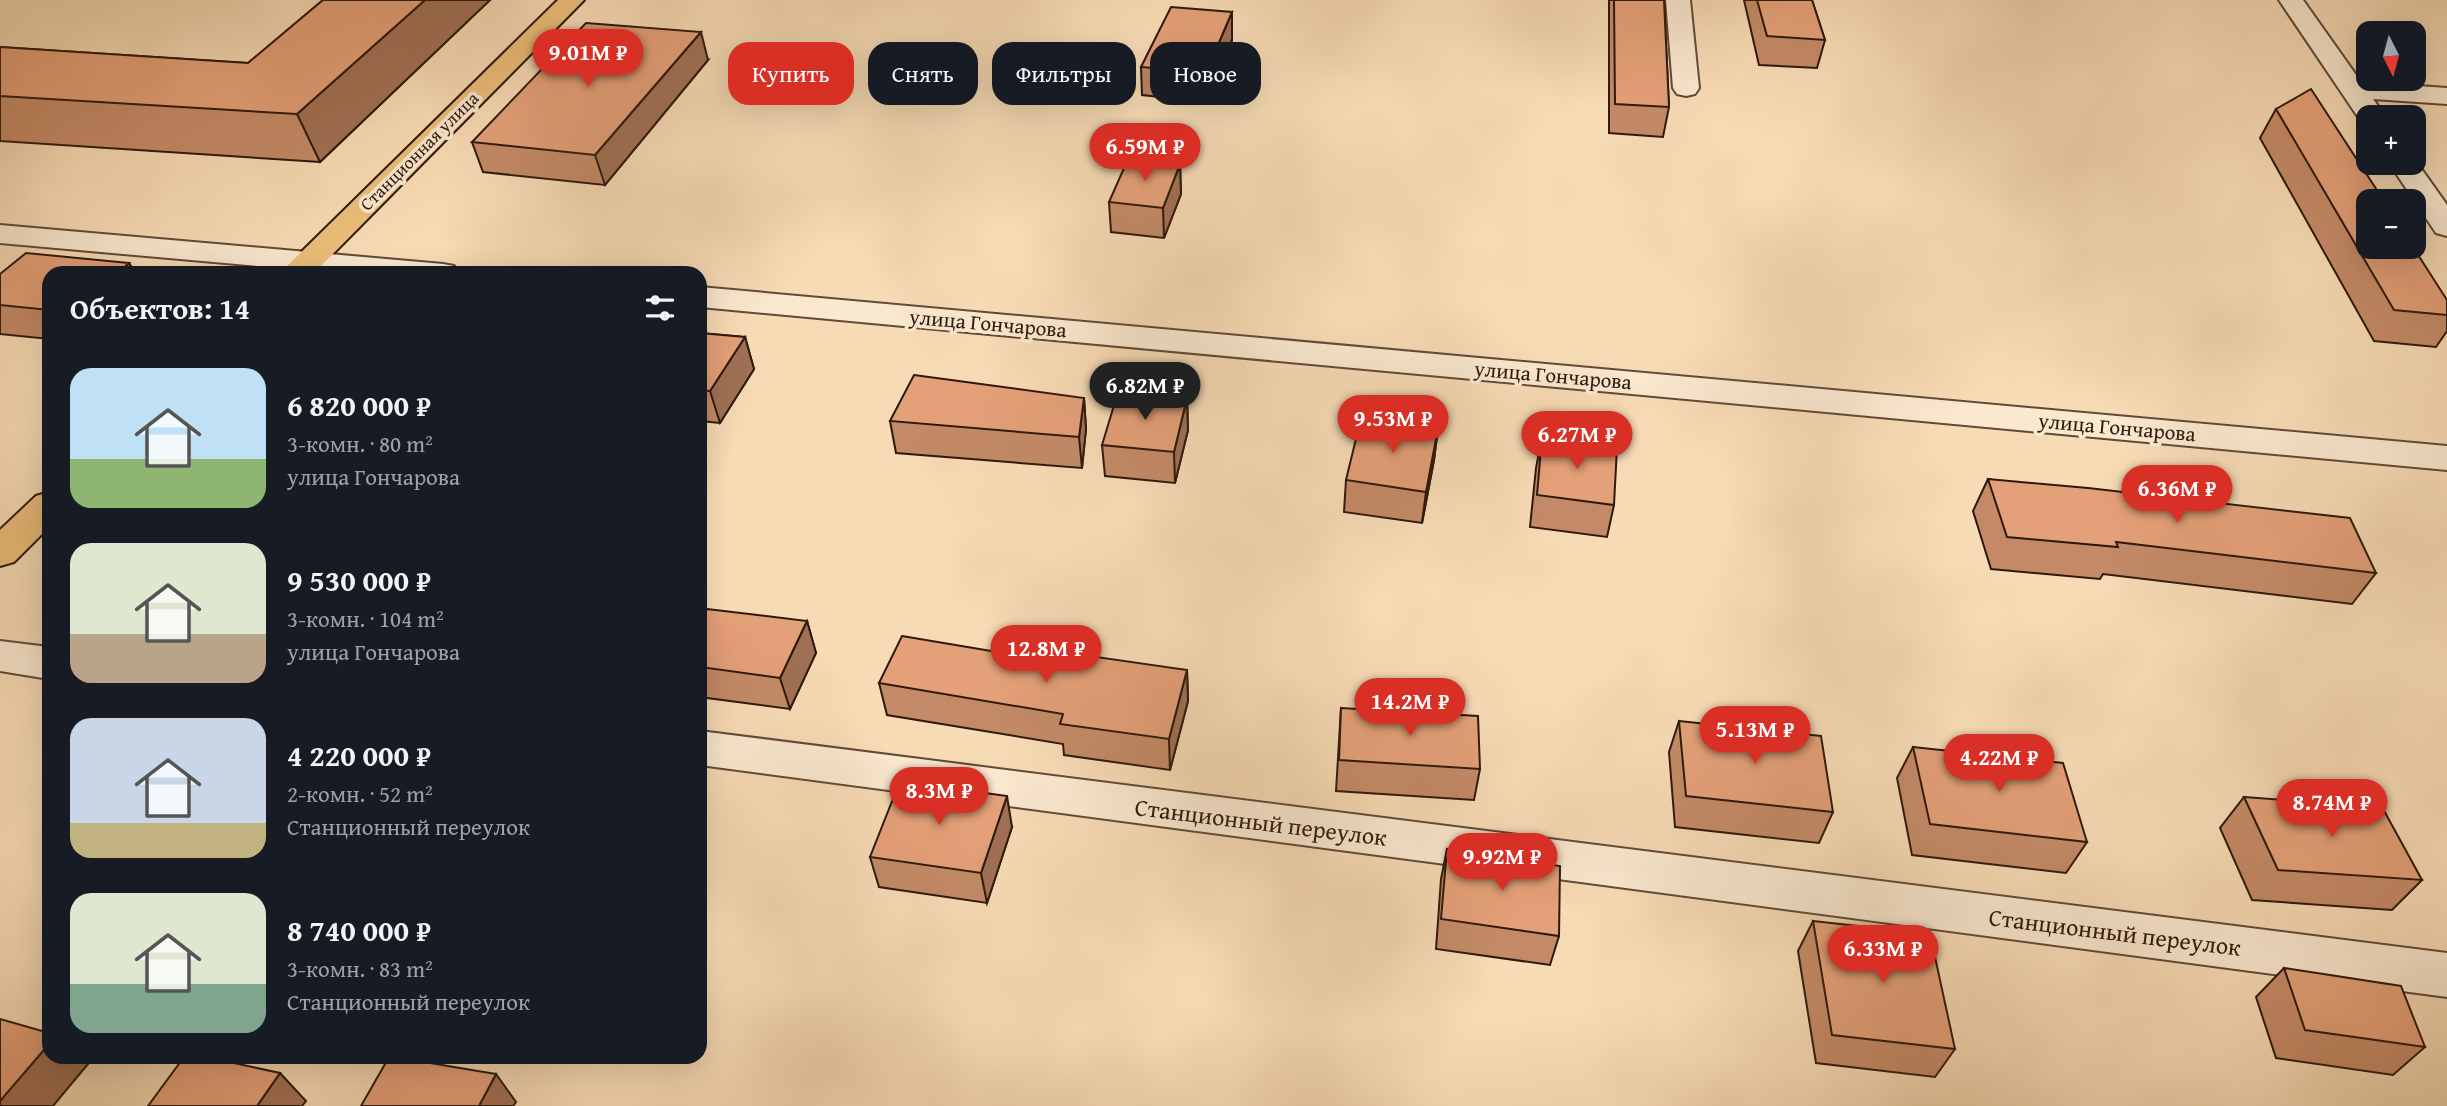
<!DOCTYPE html>
<html lang="ru">
<meta charset="utf-8">
<style>
:root{--surface:#171b24;--page:#20242c;--text:#f1f3f6;--muted:#9ea1a6;--accent:#d93025}
body{margin:0;font-family:"Gentium Book Plus",serif;background:var(--page);color:var(--text);height:100vh;display:flex;flex-direction:column;font-size:26px;white-space:nowrap}
*{box-sizing:border-box;margin:0}
p{font-size:23px;color:var(--muted)}
.icon{flex:none;width:38px;height:38px;fill:none;stroke:currentColor;stroke-width:2;stroke-linecap:round;stroke-linejoin:round}
.map{position:relative;flex:1;overflow:hidden}
.side{position:absolute;left:42px;top:266px;width:665px;height:798px;display:flex;flex-direction:column;background:var(--surface);border-radius:21px;box-shadow:0 7px 28px #0002}
.side>*{flex:none}
.top-card{position:absolute;left:728px;top:42px;width:665px;height:63px;display:flex;gap:14px}
.needle{width:46px;rotate:174deg}
.tools{position:absolute;left:2356px;top:21px;display:grid;gap:14px}
.tools a{display:grid;place-items:center;width:70px;height:70px;border-radius:14px;background:var(--surface);box-shadow:0 7px 28px #0002;font-size:35px}
.price{position:absolute;translate:-50% -60px;padding:0 16px;border-radius:24px;background:var(--accent);color:#fff;font-size:23px;line-height:46px;filter:drop-shadow(0 2px 4px #0008)}
.price::after{content:'';position:absolute;left:50%;top:42px;width:21px;height:16px;margin-left:-10px;background:inherit;clip-path:polygon(0 0,100% 0,50% 100%)}
.price.active{background:#222;color:#fff}
ul{padding:0;list-style:none}
li{display:flex;align-items:center;gap:21px;height:175px;padding:0 28px}
li span{display:grid;place-items:center;flex:none;width:196px;height:140px;border-radius:21px;color:#555}
li>.icon{margin-inline-start:auto}
span .icon{width:84px;height:84px;fill:#fffc;stroke-width:1}
li b{font-size:30px}
h2{display:flex;justify-content:space-between;align-items:center;height:84px;padding:0 28px;font-size:30px}
.tag{padding:0 24px;border-radius:21px;background:var(--surface);box-shadow:0 7px 28px #0002;font-size:24px;line-height:63px}
.tag.active{background:var(--accent);color:#fff}
.map>svg:first-child{display:block}
.lines{fill:none;stroke-linecap:round;stroke-linejoin:round}
.minor-casing{stroke:#604a38;stroke-width:4}
.major-casing{stroke:#2e190e;stroke-width:4}
.minor{fill:#fae8cf;fill-rule:evenodd}
.major{fill:#ecbe7a;fill-rule:evenodd}
.wall{fill:#c48a67;stroke:#2e190e;stroke-width:2}
.shaded-wall{fill:#a07054;stroke:#2e190e;stroke-width:2}
.building{fill:#e4a078;stroke:#2e190e;stroke-width:2}
.labels{text-anchor:middle;dominant-baseline:central;stroke-width:7;stroke-linejoin:round;paint-order:stroke}
.far-street-label{font-size:18px;fill:#2e190e;stroke:#fae8cf}
.street-label{font-size:21px;fill:#2e190e;stroke:#fae8cf}
.near-street-label{font-size:24px;fill:#2e190e;stroke:#fae8cf}
</style>
<div class="map">
<svg width="2447" height="1106" viewBox="0 0 2447 1106">
<rect width="100%" height="100%" fill="#f7dbb5"/>
<filter id="stains"><feTurbulence type="fractalNoise" baseFrequency=".00286" numOctaves="4"/><feColorMatrix values="0 0 0 0 .2 0 0 0 0 .09 0 0 0 0 .02 0 0 0 .5 -.17"/></filter>
<radialGradient id="worn" r=".72"><stop offset=".6" stop-color="#630" stop-opacity="0"/><stop offset="1" stop-color="#630" stop-opacity=".3"/></radialGradient>
<g class="lines">
<g class="minor-casing">
<g id="minor">
<path d="M1666 0H1690L1699 88 1695 94 1686 96 1677 94 1673 88Z"/>
<path d="M2279 0H2303L2361 82 2447 88V104L2373 99 2386 117H2368V124L2362 123Z"/>
<path d="M2413 157 2447 205V236L2436 233 2389 163H2413Z"/>
<path d="M0 225 443 264 454 266 459 273H336L0 243Z"/>
<path d="M700 287 2447 446V470L700 307Z"/>
<path d="M0 641 49 647V679L0 671Z"/>
<path d="M700 731 2447 953V997L700 765Z"/>
</g>
</g>
<g class="major-casing">
<g id="major">
<path d="M558 0H584L314 273H280Z"/>
<path d="M49 492V527L14 562 0 566V530L36 496Z"/>
</g>
</g>
<use href="#minor" class="minor"/>
<use href="#major" class="major"/>
</g>
<g class="wall">
<path d="M323 0H490L320 162 0 141V47L248 63Z"/>
<path d="M1609 0H1664L1669 107 1663 137 1609 133Z"/>
<path d="M1744 0H1812L1825 40 1817 68 1759 65Z"/>
<path d="M1232 12V40L1206 102 1142 95 1141 67Z"/>
<path d="M708 60 605 185 483 172 472 142Z"/>
<path d="M2276 109 2447 300V331L2436 347 2374 341 2260 138Z"/>
<path d="M1180 164 1181 194 1164 238 1111 232 1109 202Z"/>
<path d="M129 263 135 273H49V339L0 334V274Z"/>
<path d="M700 333 745 337 754 369 720 423 700 421Z"/>
<path d="M1084 398 1086 429 1082 468 896 453 890 421Z"/>
<path d="M1187 398 1188 430 1175 483 1105 476 1102 445Z"/>
<path d="M1438 428 1434 460 1422 523 1344 512 1346 480Z"/>
<path d="M1542 437 1614 505 1607 537 1530 527 1536 468Z"/>
<path d="M1988 479 2376 573 2352 604 2103 574 2100 579 1991 569 1973 511Z"/>
<path d="M807 621 816 653 790 709 700 697V623Z"/>
<path d="M1080 666 1187 670 1188 701 1170 770 1064 755 1063 744 887 715 879 683Z"/>
<path d="M1341 708 1480 769 1474 800 1336 791Z"/>
<path d="M1679 721 1833 812 1819 843 1675 827 1669 752Z"/>
<path d="M1913 747 2087 842 2066 873 1912 855 1897 778Z"/>
<path d="M2244 797 2422 880 2392 910 2252 900 2220 828Z"/>
<path d="M1012 827 987 903 879 887 870 857Z"/>
<path d="M1447 849 1559 936 1550 965 1436 949 1441 879Z"/>
<path d="M1813 921 1955 1049 1935 1077 1816 1063 1798 951Z"/>
<path d="M2284 968 2425 1047 2393 1075 2276 1058 2256 997Z"/>
</g>
<g class="shaded-wall">
<path d="M425 0H490L320 162 297 114Z"/>
<path d="M1232 12V40L1206 102V73Z"/>
<path d="M701 32 708 60 605 185 595 155Z"/>
<path d="M1180 164 1181 194 1164 238 1163 208Z"/>
<path d="M129 263 135 273H118Z"/>
<path d="M745 337 754 369 720 423 710 391Z"/>
<path d="M1084 398 1086 429 1082 468 1079 437Z"/>
<path d="M1187 398 1188 430 1175 483 1174 452Z"/>
<path d="M1438 428 1434 460 1422 523 1426 492Z"/>
<path d="M807 621 816 653 790 709 780 678Z"/>
<path d="M1187 670 1188 701 1170 770 1169 739Z"/>
<path d="M1007 796 1012 827 987 903 981 873Z"/>
<path d="M49 1044V1057H80L88 1064 53 1106H0V1101Z"/>
<path d="M280 1073 306 1101 302 1106H257Z"/>
<path d="M496 1074 516 1102 513 1106H479Z"/>
</g>
<g class="building">
<path d="M323 0H425L297 114 0 96V47L248 63Z"/>
<path d="M1614 0H1664L1669 107 1615 104Z"/>
<path d="M1757 0H1812L1825 40 1767 36Z"/>
<path d="M1171 7 1232 12 1206 73 1141 67Z"/>
<path d="M586 23 701 32 595 155 472 142Z"/>
<path d="M2311 89 2384 201H2368V247H2413L2447 300V315L2394 310 2276 109Z"/>
<path d="M1128 159 1180 164 1163 208 1109 202Z"/>
<path d="M26 253 129 263 118 273H49V310L0 305V274Z"/>
<path d="M700 333 745 337 710 391 700 390Z"/>
<path d="M914 375 1084 398 1079 437 890 421Z"/>
<path d="M1118 392 1187 398 1174 452 1102 445Z"/>
<path d="M1361 418 1438 428 1426 492 1346 480Z"/>
<path d="M1542 437 1617 447 1614 505 1537 495Z"/>
<path d="M1988 479 2088 488 2350 518 2376 573 2116 542 2118 547 2007 537Z"/>
<path d="M707 609 807 621 780 678 700 667V623Z"/>
<path d="M902 636 1080 666 1083 655 1187 670 1169 739 1060 724 1063 714 879 683Z"/>
<path d="M1341 708 1478 716 1480 769 1339 760Z"/>
<path d="M1679 721 1821 736 1833 812 1686 796Z"/>
<path d="M1913 747 2063 763 2087 842 1930 824Z"/>
<path d="M900 781 1007 796 981 873 870 857Z"/>
<path d="M2244 797 2382 807 2422 880 2278 870Z"/>
<path d="M1447 849 1560 866 1559 936 1441 919Z"/>
<path d="M1813 921 1930 934 1955 1049 1832 1035Z"/>
<path d="M2284 968 2401 986 2425 1047 2305 1030Z"/>
<path d="M0 1019 49 1033V1044L0 1101Z"/>
<path d="M184 1057H206L280 1073 257 1106H148Z"/>
<path d="M389 1057H394L496 1074 479 1106H361Z"/>
</g>
<g class="labels">
<g class="far-street-label">
<text transform="translate(419 151) rotate(-45)">Станционная улица</text>
</g>
<g class="street-label">
<text transform="translate(988 323) rotate(5)">улица Гончарова</text>
<text transform="translate(1553 375) rotate(5)">улица Гончарова</text>
<text transform="translate(2117 427) rotate(5)">улица Гончарова</text>
</g>
<g class="near-street-label">
<text transform="translate(1261 822) rotate(7)">Станционный переулок</text>
<text transform="translate(2115 932) rotate(7)">Станционный переулок</text>
</g>
</g>
<rect width="100%" height="100%" filter="url(#stains)"/>
<rect width="100%" height="100%" fill="url(#worn)"/>
</svg>
<div class="tools">
<a><svg class="needle" viewBox="-14 -14 28 28"><path d="M0-13l5 13h-10z" fill="#e53935"/><path d="M0 13l5-13h-10z" fill="#9ea1a6"/></svg></a>
<a>+</a>
<a>−</a>
</div>
<b class="price" style="left:588px;top:89px">9.01M ₽</b>
<b class="price" style="left:1145px;top:183px">6.59M ₽</b>
<b class="price active" style="left:1145px;top:422px">6.82M ₽</b>
<b class="price" style="left:1393px;top:455px">9.53M ₽</b>
<b class="price" style="left:1577px;top:471px">6.27M ₽</b>
<b class="price" style="left:2177px;top:525px">6.36M ₽</b>
<b class="price" style="left:1046px;top:685px">12.8M ₽</b>
<b class="price" style="left:1410px;top:738px">14.2M ₽</b>
<b class="price" style="left:1755px;top:766px">5.13M ₽</b>
<b class="price" style="left:1999px;top:794px">4.22M ₽</b>
<b class="price" style="left:939px;top:827px">8.3M ₽</b>
<b class="price" style="left:2332px;top:839px">8.74M ₽</b>
<b class="price" style="left:1502px;top:893px">9.92M ₽</b>
<b class="price" style="left:1883px;top:985px">6.33M ₽</b>
<div class="top-card">
<a class="tag active">Купить</a>
<a class="tag">Снять</a>
<a class="tag">Фильтры</a>
<a class="tag">Новое</a>
</div>
<section class="side">
<h2>Объектов: 14<svg class="icon" aria-label="filters" viewBox="0 0 24 24"><path d="M4 7h16M4 17h16"/><circle cx="9" cy="7" r="2"/><circle cx="15" cy="17" r="2"/></svg></h2>
<ul>
<li><span style="background:linear-gradient(#bfe0f5 65%,#8fb573 0)"><svg class="icon" aria-label="home" viewBox="0 0 24 24"><path d="M3 11l9-7 9 7M6 9v11h12V9"/></svg></span><div><b>6 820 000 ₽</b><p>3-комн. · 80 m²</p><p>улица Гончарова</p></div></li>
<li><span style="background:linear-gradient(#dfe7d0 65%,#b9a48a 0)"><svg class="icon" aria-label="home" viewBox="0 0 24 24"><path d="M3 11l9-7 9 7M6 9v11h12V9"/></svg></span><div><b>9 530 000 ₽</b><p>3-комн. · 104 m²</p><p>улица Гончарова</p></div></li>
<li><span style="background:linear-gradient(#c9d6e8 75%,#c2b280 0)"><svg class="icon" aria-label="home" viewBox="0 0 24 24"><path d="M3 11l9-7 9 7M6 9v11h12V9"/></svg></span><div><b>4 220 000 ₽</b><p>2-комн. · 52 m²</p><p>Станционный переулок</p></div></li>
<li><span style="background:linear-gradient(#dfe7d0 65%,#7fa58c 0)"><svg class="icon" aria-label="home" viewBox="0 0 24 24"><path d="M3 11l9-7 9 7M6 9v11h12V9"/></svg></span><div><b>8 740 000 ₽</b><p>3-комн. · 83 m²</p><p>Станционный переулок</p></div></li>
</ul>
</section>
</div>
